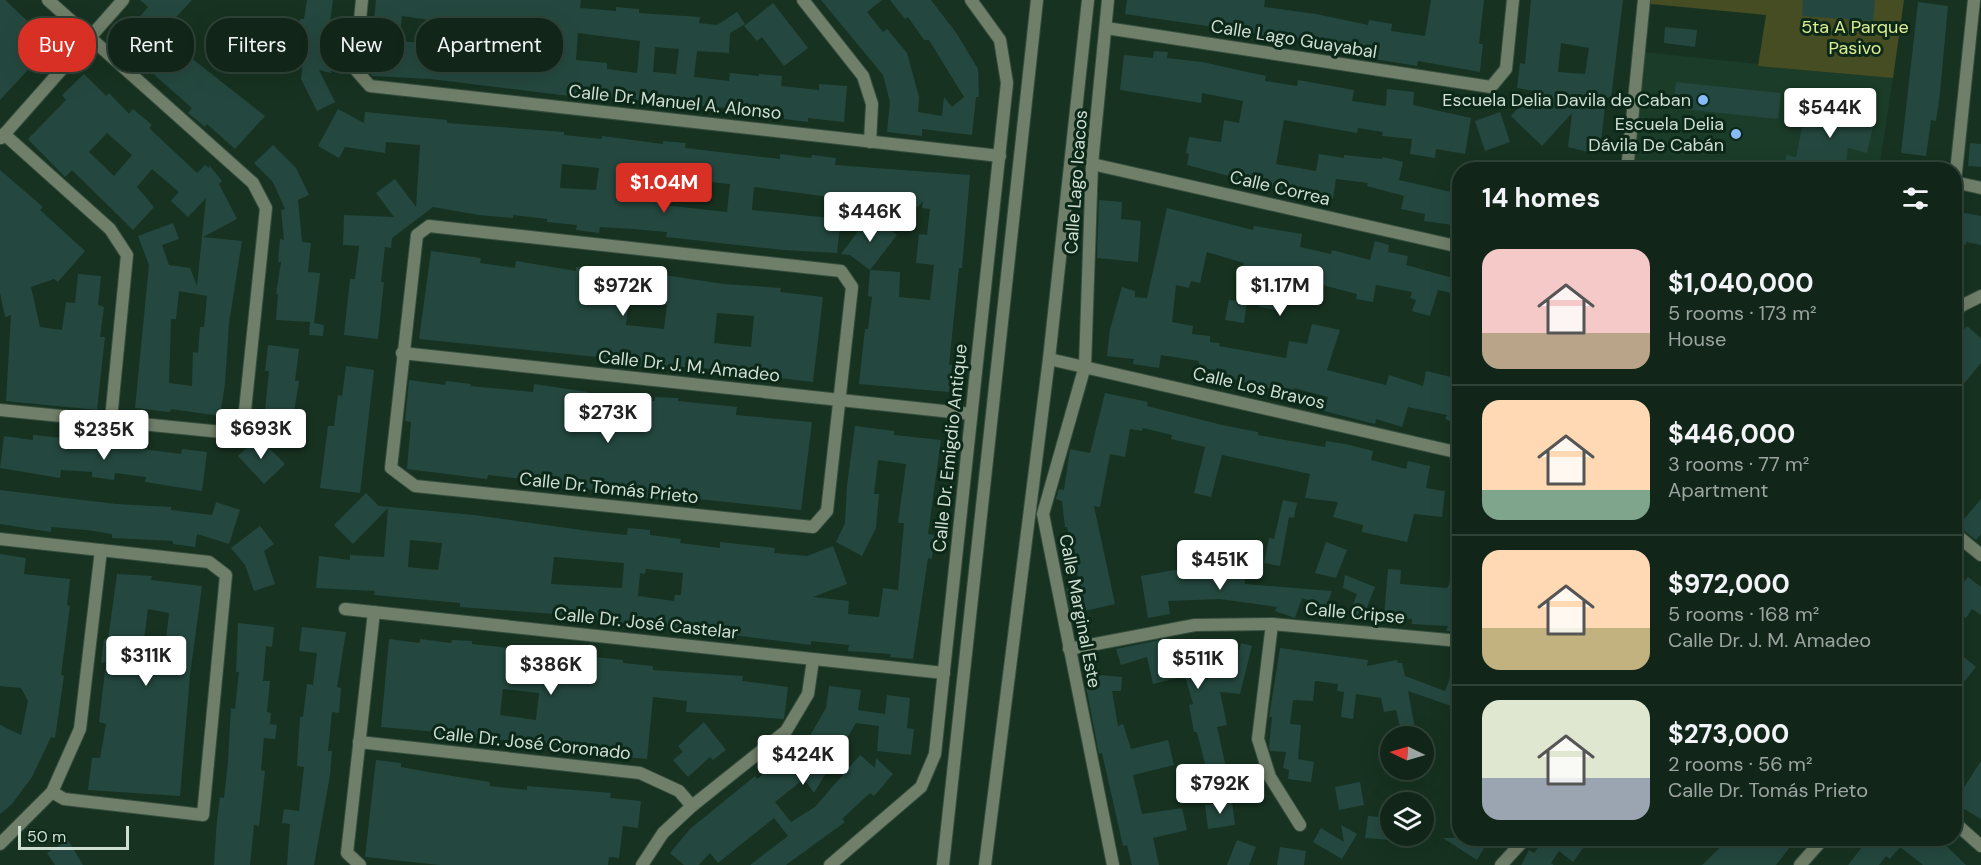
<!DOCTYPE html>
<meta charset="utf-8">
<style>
:root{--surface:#112619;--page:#1a2e22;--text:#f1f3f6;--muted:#9ca5a2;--line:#304338;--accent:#d93025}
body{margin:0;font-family:"DM Sans",sans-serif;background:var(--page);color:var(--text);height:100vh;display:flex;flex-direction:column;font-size:22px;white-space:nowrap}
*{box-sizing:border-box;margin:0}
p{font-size:20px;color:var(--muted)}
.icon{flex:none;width:33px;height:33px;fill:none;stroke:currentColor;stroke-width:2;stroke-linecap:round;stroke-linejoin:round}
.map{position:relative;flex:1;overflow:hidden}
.panel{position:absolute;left:1452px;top:162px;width:510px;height:684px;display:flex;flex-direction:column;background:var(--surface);border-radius:24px;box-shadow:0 6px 24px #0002,0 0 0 2px var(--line)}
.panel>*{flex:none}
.top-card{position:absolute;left:18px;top:18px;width:570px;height:54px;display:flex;gap:12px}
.needle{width:39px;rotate:275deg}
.buttons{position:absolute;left:1380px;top:726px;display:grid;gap:12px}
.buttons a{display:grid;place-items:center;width:54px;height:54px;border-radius:50%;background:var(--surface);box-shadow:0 6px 24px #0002,0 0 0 2px var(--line);font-size:30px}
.scale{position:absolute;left:18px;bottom:15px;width:111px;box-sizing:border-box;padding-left:6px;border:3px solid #d0dfd4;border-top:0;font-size:16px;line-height:21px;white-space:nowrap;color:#d0dfd4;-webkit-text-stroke:4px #0c2818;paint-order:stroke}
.price{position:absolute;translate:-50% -51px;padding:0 14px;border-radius:6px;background:#fff;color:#222;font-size:20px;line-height:39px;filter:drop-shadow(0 2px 3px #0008)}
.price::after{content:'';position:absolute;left:50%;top:36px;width:18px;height:14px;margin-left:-9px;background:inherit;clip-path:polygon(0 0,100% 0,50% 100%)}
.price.selected{background:var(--accent);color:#fff}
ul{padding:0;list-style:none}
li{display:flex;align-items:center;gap:18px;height:150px;padding:0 30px}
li+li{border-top:2px solid var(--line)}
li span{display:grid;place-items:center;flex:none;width:168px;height:120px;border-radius:18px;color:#555}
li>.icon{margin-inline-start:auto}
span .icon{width:72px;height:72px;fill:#fffc;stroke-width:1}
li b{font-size:26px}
h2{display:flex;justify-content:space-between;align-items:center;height:72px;padding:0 30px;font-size:26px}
.chip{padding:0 21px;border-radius:24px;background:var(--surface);box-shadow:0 6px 24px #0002,0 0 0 2px var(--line);font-size:21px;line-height:54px}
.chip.selected{background:var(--accent);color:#fff}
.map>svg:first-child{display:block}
.built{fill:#1a3c28}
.green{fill:#474d23}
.building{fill:#24483f;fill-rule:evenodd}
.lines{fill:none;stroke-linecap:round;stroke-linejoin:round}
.minor-casing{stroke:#354e3e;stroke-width:14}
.tertiary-casing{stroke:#354e3e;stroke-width:14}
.minor{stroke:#707f69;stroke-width:12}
.tertiary{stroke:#707f69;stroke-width:12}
.poi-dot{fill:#87bbfb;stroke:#0c2818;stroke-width:2}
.labels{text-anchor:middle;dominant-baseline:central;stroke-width:6;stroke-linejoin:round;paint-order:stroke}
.park-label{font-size:18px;fill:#deec94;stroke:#0c2818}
.street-label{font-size:18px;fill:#d0dfd4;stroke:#0c2818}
.poi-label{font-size:18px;fill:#d0dfd4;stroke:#0c2818;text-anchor:end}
</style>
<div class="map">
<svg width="1981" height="865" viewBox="0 0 1981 865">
<rect width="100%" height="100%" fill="#173221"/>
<path class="built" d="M1643 52 1893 78 1879 169 1635 170Z"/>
<path class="green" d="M1651 0H1904L1893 78 1758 66 1766 15 1651 4Z"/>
<g class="building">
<path d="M0 0H5L52 44 0 100Z"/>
<path d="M140 0H192L154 41 181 68 190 57 265 116 235 149 207 124 205 127 188 113 192 108 118 43 148 7Z"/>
<path d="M307 0H333L330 23H335L331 73 319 70 335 102 317 111 301 79 305 43 297 42 300 19H304Z"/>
<path d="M376 0H581L580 8 616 11V7L639 9V13L700 17 699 23 717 25 737 12 745 24 730 33 729 53 697 51 694 77 729 81 730 73 759 76V74L782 76 781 86 819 90V84L847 86 844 122 808 118V122L784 119V115L726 108 604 97 603 100 430 79 372 76 370 70 364 66 368 28 373 29ZM402 16 436 21 434 44 399 41ZM488 24 521 27 519 56 488 53 489 48H485ZM578 33 640 41 637 73 607 69V63L576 60ZM655 47 679 49 676 74 653 72Z"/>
<path d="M821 0H882L867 12 883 32 887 29 907 53 919 97 918 112 942 116 944 97 952 107 964 97 929 40H924L908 17 905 19 890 0H931L957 34 978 69 979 97H976L972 135 922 129V136L887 132 890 102 883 75Z"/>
<path d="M1127 0H1265L1264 7 1316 14 1368 25 1369 20 1392 24 1391 31 1425 36 1431 0H1484L1479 44H1483L1480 72 1418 61 1417 66 1362 57 1363 54 1335 49 1336 45 1299 38 1298 40 1281 39 1245 32 1246 29 1214 24V27L1125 14Z"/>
<path d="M1531 0H1623L1611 98 1606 97 1600 151H1596V154L1568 147 1572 113 1542 146 1511 116 1534 91 1517 88 1520 63 1525 64ZM1561 43 1589 48 1585 74 1558 72Z"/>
<path d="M1803 0H1875L1873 21 1802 16Z"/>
<path d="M1918 2 1948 6 1940 93 1936 121 1931 120 1926 156 1901 153Z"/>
<path d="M773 3 808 48 784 66 762 37 757 41 744 26Z"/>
<path d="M1665 27 1697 30 1695 47 1664 43Z"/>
<path d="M1154 51 1168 52 1167 58 1202 62 1266 76 1265 81 1297 86 1298 80 1354 90 1352 101 1386 106 1387 89 1414 92 1413 105 1471 118 1465 154 1436 149 1435 158 1410 154 1412 139 1382 136 1383 132 1358 128 1357 133 1284 120 1276 164 1316 171 1319 154 1344 158V155L1382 159 1383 157 1403 162 1399 180 1460 194V226L1424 221 1425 214 1401 209 1404 196 1367 186 1368 183 1336 179 1333 199 1229 180V176L1187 165 1189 154 1186 153 1189 137 1221 142 1224 120 1239 123 1243 101 1202 93 1201 103 1120 90 1124 55 1153 58Z"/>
<path d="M84 74 106 96 109 93 129 114 133 109 152 125 149 128 197 173 205 165 209 168V165L222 181 219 184 237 219 203 237 242 241 229 323 225 384 220 416 171 409 170 412 135 408 149 265 138 236 173 223 179 239 162 245 169 265 190 268 197 286 206 198 188 217 171 201 179 192 152 169 137 187 154 207 133 230 72 170 65 177 28 139 66 100 62 95ZM107 133 132 155 114 176 89 152ZM179 291 207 296 204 327H200L198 353 193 352 192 386 169 383 171 319H176Z"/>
<path d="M1676 82 1781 93 1778 119 1673 108Z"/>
<path d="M1807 103 1875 118 1867 153 1848 148 1845 170H1784L1786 155 1796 157Z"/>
<path d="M338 109 364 123 365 112 447 120V123L564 132V135L602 139V136L663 144V141L686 143 685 148 780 159V154L811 158 812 155 836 158 835 165 970 175 962 268H959L949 365H952L949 392 859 384 865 329H868L872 297 868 296 870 270 900 272 899 297 930 300 934 265 916 263 919 234 927 235 930 209 922 208 923 201 918 207 871 202 872 199 844 196V199L754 187 752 210 841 219 837 253 783 250 666 237 667 232 633 229 600 227 599 233 576 230 577 225 547 222V219L513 215V218L479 215 433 207 392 238 391 248 385 247 381 282H384L378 339 344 335 350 279H355L359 246 343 245 344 215 394 217 376 193 395 179 416 207 420 145 386 142 385 153 345 147 339 158 318 146ZM562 164 599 168 596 190 560 188ZM622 168 661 172 660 177 730 184 727 212 663 205 664 198 619 193Z"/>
<path d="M1500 112 1510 142 1485 151 1475 121Z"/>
<path d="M1970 143 1981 144V167L1968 166Z"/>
<path d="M273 145 296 168 309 195 298 200 302 242 311 243 308 272 320 273 314 323 324 325 323 336 309 335 310 322 276 320 278 294H276L281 262H278L280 239 284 240 281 210 285 209 273 182 254 163Z"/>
<path d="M0 170 43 207 40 210 85 251 58 282 54 279 31 287 40 327 62 330 66 302 75 303 78 274 101 276 98 305 104 307 100 337H105L97 410 6 401 11 315 5 317 0 293Z"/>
<path d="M1099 200 1122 202 1121 219 1141 221 1138 262 1097 258Z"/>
<path d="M1167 208 1253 230 1254 226 1302 234 1300 247 1331 254 1332 250 1370 260 1375 241 1389 245 1388 252 1408 256 1406 265 1460 280V295L1438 290 1430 316 1412 311 1416 300 1410 298 1412 292 1376 285 1373 302 1356 299 1357 294 1315 283 1314 286 1308 285 1306 290 1287 286 1283 311 1259 307 1264 276 1242 272 1244 263 1207 252 1200 283 1191 281 1189 288 1176 285 1172 322 1193 326 1192 334 1210 336V342L1220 343 1219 346 1286 358 1289 341 1307 344 1312 324 1340 330 1327 370 1386 385 1389 375 1423 386 1426 371 1460 379V425L1445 419 1447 415 1408 407 1402 427 1376 419 1375 424 1324 411 1328 397 1294 388 1293 393 1271 389 1217 375 1218 370 1199 368V361L1161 355 1159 368 1133 364 1134 359 1107 356 1110 329 1122 287 1135 291V297L1147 298Z"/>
<path d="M1954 211 1981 216V245L1966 242V245L1954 243Z"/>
<path d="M870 215 897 235 870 270 850 255 841 254Z"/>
<path d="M431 251 481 258 480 263 515 268 516 261 576 271V267L637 271 724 284 781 288 780 292 823 297 813 382 771 377V380L748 378 749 373 712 369 682 367V370L628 365V360L419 339ZM629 301 667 305 664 329 626 325ZM717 313 754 316 751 347 714 343Z"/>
<path d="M1229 300 1247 302 1244 323 1225 320Z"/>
<path d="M1967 326 1981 338V363L1954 396V341Z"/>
<path d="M268 345 299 349 295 381H299L294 412H298L295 435 263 431 269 371H265Z"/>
<path d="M346 366 374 370 360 493 320 488 328 426H334L338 395 342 396Z"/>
<path d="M409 380 445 385 446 381 471 384 470 386 533 392 534 384 588 392V395L655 401V397L678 398V401L737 407 736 415 812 422 801 510 698 499 671 498V501L614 494 615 491 551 487 552 482 488 475 487 479 407 469 411 422 405 421Z"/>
<path d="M1105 393 1148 402 1147 406 1222 425 1258 432V435L1325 447 1326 441 1345 444 1373 451 1371 460 1406 469 1408 461 1430 466 1426 488 1445 491 1442 517 1414 514 1407 542 1362 532 1363 525 1333 517 1338 502 1305 498 1310 474 1222 455 1211 497 1194 493 1205 447 1171 439 1172 435 1143 428 1142 431 1130 429 1125 457 1110 454 1100 507 1094 506 1115 604 1071 614 1066 589 1080 586 1067 527H1065L1062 501 1056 499 1059 489 1064 490 1070 449 1090 453Z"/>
<path d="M855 426 894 431V435L941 440 928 534 934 535 932 559 928 558 913 659 890 657 891 654 848 651 849 645 811 641V645L726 634 725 638 700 635V631L581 619 582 616 460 607V603L374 595 375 591 316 588 319 556 350 560V555L384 557 388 508 353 544 334 525 366 493 379 506 474 515 596 532 627 535 628 528 650 530V535L681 539 680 543 720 548V542L775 548 774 553 807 556 833 546 847 584 813 597 849 601 848 614 879 617 883 588 898 590 904 523H898L906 464 878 460 874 494H879L876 528 862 556 836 542 845 523 847 485ZM410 540 442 543 438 570 408 567ZM554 557 624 563 622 588 551 584ZM646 569 683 573 681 595H675L674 601 638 596 640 573 645 574Z"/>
<path d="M33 435 63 438V444L94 447 95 443 181 454 182 449 207 452 202 491 145 482 146 477 115 473 114 480 92 477V472L61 470 60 478 0 468 4 436 33 440Z"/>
<path d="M258 437 285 464 264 484 238 456Z"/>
<path d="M0 490 116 504 171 507V510L212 515 216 502 240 510 229 544 197 534 195 547 173 544V541L112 538V534L87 530 51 527V532L0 524Z"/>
<path d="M1981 499V534L1976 540 1958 526Z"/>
<path d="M1283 500 1297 503 1294 518 1289 517 1280 566 1264 563 1269 538 1274 539Z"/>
<path d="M260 526 274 544 264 551 275 584 254 591 245 565 231 548Z"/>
<path d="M1326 542 1347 550 1336 578 1315 573Z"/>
<path d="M0 554 26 558 24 574 70 579 67 605 70 606 61 675 64 676 55 738 51 737 32 777 12 804 0 814V725L21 735 28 701 21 688 0 686Z"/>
<path d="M1209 562V572L1245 579V584L1332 591 1326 607 1302 598 1295 618 1275 611 1277 607 1220 599 1168 601 1170 614 1148 618 1141 576 1180 569 1179 563Z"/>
<path d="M1460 564V633L1446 631 1448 626 1412 624V619L1384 617 1388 569 1401 570 1400 584 1447 588Z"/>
<path d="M117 574 152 576 151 580 202 586 190 675 180 796 88 790 92 758H100L106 724 99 722 106 662 101 663 104 639 108 640ZM148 609 169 613 162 672 140 670Z"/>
<path d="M1345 575 1375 587 1363 618 1350 613 1357 594 1343 588Z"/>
<path d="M1968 577 1981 587V615L1972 609 1966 618 1954 609V595Z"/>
<path d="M238 623 274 627 272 647 266 646 263 681H270L267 712 271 713 270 724 277 725 275 739 264 738 261 770 265 771 259 826 254 825 250 865H214L217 820 220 797 224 798 228 762 231 708 235 709 239 672H236Z"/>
<path d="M302 627 346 632 337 687 341 688 339 713 332 712 328 751H332L330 775 314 865H287L290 824 282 823 284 809 299 811 304 767 297 766 300 717H303L307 684 313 685 317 653 299 651Z"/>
<path d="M1170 638 1172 649 1197 643 1207 681 1217 645 1239 650 1241 643 1252 646 1240 694 1220 692 1227 725 1217 727 1229 781 1205 787 1200 769 1206 768 1197 732H1194L1189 705 1193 704 1185 676 1153 684 1147 657 1121 665 1116 649Z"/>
<path d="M389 639 420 643V639L451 643 452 640 472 641V644L623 660V663L653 666V670L743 676 742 681 788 687 784 719 686 712 687 701 653 697 647 759 623 757 624 752 528 742V745L504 742 505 740 438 736V732L381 727ZM503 689 539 693 536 720 500 715Z"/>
<path d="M1280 648 1368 660 1367 666 1397 660 1398 663H1402L1405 676 1445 691 1450 678 1460 682V709L1408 691 1415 728 1401 731 1396 710 1384 712 1381 698 1356 694 1353 719 1341 717 1344 692 1337 691 1338 684 1315 681 1313 701 1293 700 1290 724 1301 725 1298 759 1314 762 1311 782 1288 779 1289 770 1283 768 1286 752 1270 751 1269 747 1272 717H1269Z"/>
<path d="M1954 649 1976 667 1954 694Z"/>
<path d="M1087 674 1122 677 1121 691H1112L1118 726 1123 724 1131 749 1168 740 1174 765 1133 775 1142 814 1182 808 1187 830 1153 838 1159 865H1132L1127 845 1123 846 1102 753 1099 754 1086 686Z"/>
<path d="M829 686 861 690 858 710 885 714 887 695 910 698 907 728 914 729 911 755 877 751 879 726 856 723 814 793 804 779 775 802 791 822 815 807 860 755 875 768 876 758 893 774 874 796 870 793 842 819 845 822 786 865H750L788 836 774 818 718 863 710 853 699 865H684L670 853 690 829 755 776 757 779 781 760 785 765 813 742 808 739 826 708Z"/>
<path d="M704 722 726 750 713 760 710 757 688 777 673 760 683 752 678 746Z"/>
<path d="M376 760 401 763V767L428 772 490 782V786L527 790V786L611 793 610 798 641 801 638 828 623 826 619 858 609 857 608 865H440L365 857Z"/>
<path d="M1981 761V819L1954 803V796L1958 790 1961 792Z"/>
<path d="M1360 782 1364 805 1339 810 1335 787Z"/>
<path d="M1232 802 1235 825 1208 829 1205 805Z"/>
<path d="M1368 816 1390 818V840L1365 838Z"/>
<path d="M1341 825 1357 834 1342 859 1313 842 1321 828 1344 842Z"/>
<path d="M1443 838H1490L1477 860Z"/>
<path d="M1542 838H1572L1584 847 1573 862 1559 851 1551 863 1554 865H1521L1529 850 1534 853 1544 840Z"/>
<path d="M1730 838H1797L1776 865H1702Z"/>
<path d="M1869 838H1938L1966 865H1923L1900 847 1890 859 1886 856 1879 865H1848Z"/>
<path d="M68 840 83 865H55L47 853Z"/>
<path d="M1237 840 1256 847 1249 865H1227Z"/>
<path d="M1280 847 1306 851 1304 865H1277Z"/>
</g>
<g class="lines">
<g class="minor-casing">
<g id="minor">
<path d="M362 0 355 69 370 86 1000 156"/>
<path d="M803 0 863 76 872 104 870 142"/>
<path d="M1108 0 1092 164 1085 366 1043 514 1113 865"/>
<path d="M1106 28 1491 87 1506 69 1513 0"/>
<path d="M4 134 110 229 127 255 111 419"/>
<path d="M1 138 123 0"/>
<path d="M1628 161 1644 0"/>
<path d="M1092 164 1460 247"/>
<path d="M1954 182 1981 188"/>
<path d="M1955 182 1974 0"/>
<path d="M429 226 841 271 852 287 827 511 813 527 415 486 391 468 417 235Z"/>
<path d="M1954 314 1961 306 1981 296"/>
<path d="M402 353 971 414"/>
<path d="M1049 359 1460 453"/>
<path d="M0 410 222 432 244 420 266 208 253 183 48 0"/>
<path d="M1954 533 1981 555"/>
<path d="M0 539 209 562 226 575 203 815 64 799 52 792"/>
<path d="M345 609 944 673"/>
<path d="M1272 624 1258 739 1270 777 1300 825"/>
<path d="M1069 649 1195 625 1272 624 1460 641"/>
<path d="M359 742 640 773 679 791 692 806"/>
<path d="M1954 822 1981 846"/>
<path d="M0 844 52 792 80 729 101 550"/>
<path d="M360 865 347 853 374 612"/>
<path d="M642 865 663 833 692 806 786 731 808 694 813 660"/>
<path d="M830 865 921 787 935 754 1007 83 1000 40 971 0"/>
<path d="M1501 865 1526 838"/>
<path d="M1800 865 1824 838"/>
</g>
</g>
<g class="tertiary-casing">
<g id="tertiary">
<path d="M943 865 1037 0"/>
<path d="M985 865 1049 359 1088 0"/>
</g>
</g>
<use href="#minor" class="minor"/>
<use href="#tertiary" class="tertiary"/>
</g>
<g class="poi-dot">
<circle cx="1703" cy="100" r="6"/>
<circle cx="1736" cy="134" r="6"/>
</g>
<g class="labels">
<g class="park-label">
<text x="1855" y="27">5ta A Parque<tspan x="1855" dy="21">Pasivo</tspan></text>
</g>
<g class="street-label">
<text transform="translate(1294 39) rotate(9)">Calle Lago Guayabal</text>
<text transform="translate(675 102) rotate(6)">Calle Dr. Manuel A. Alonso</text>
<text transform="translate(1076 182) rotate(-86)">Calle Lago Icacos</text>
<text transform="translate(1280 188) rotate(13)">Calle Correa</text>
<text transform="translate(689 366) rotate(6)">Calle Dr. J. M. Amadeo</text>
<text transform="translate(1259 388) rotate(13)">Calle Los Bravos</text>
<text transform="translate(950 448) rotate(-84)">Calle Dr. Emigdio Antique</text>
<text transform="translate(609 488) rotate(6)">Calle Dr. Tomás Prieto</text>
<text transform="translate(1080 611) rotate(79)">Calle Marginal Este</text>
<text transform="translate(1355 613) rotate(5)">Calle Cripse</text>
<text transform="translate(646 623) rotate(6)">Calle Dr. José Castelar</text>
<text transform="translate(532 743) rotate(6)">Calle Dr. José Coronado</text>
</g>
<g class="poi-label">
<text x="1691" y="100">Escuela Delia Davila de Caban</text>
<text x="1724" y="124">Escuela Delia<tspan x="1724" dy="21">Dávila De Cabán</tspan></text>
</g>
</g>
</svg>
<div class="buttons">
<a><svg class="needle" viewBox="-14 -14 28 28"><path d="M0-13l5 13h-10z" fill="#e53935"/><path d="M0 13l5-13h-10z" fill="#9ca5a2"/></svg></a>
<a><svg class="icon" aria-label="layers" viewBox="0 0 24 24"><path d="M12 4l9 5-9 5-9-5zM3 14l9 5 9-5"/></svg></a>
</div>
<div class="scale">50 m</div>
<b class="price" style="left:1830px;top:139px">$544K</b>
<b class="price selected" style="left:664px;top:214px">$1.04M</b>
<b class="price" style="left:870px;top:243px">$446K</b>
<b class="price" style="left:623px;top:317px">$972K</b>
<b class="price" style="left:1280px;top:317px">$1.17M</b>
<b class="price" style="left:608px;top:444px">$273K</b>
<b class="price" style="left:261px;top:460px">$693K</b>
<b class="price" style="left:104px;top:461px">$235K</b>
<b class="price" style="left:1220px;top:591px">$451K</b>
<b class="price" style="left:146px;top:687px">$311K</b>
<b class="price" style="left:1198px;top:690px">$511K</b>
<b class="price" style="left:551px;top:696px">$386K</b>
<b class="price" style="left:803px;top:786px">$424K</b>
<b class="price" style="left:1220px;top:815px">$792K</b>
<div class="top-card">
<a class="chip selected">Buy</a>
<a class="chip">Rent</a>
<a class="chip">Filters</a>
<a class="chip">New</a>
<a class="chip">Apartment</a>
</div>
<section class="panel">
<h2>14 homes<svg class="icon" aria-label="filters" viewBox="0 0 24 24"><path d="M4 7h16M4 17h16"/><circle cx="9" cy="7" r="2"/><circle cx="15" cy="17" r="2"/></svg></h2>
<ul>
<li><span style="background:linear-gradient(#f6c9c9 70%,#b9a48a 0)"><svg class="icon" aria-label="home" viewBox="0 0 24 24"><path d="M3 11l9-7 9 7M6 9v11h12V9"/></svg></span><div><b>$1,040,000</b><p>5 rooms · 173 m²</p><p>House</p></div></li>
<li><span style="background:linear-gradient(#ffd9b3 75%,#7fa58c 0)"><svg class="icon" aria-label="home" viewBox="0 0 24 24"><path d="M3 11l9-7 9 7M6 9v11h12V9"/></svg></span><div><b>$446,000</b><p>3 rooms · 77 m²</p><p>Apartment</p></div></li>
<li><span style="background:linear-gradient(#ffd9b3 65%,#c2b280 0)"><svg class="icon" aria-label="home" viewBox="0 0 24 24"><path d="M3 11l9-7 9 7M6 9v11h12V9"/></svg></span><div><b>$972,000</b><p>5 rooms · 168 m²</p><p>Calle Dr. J. M. Amadeo</p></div></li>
<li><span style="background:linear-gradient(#dfe7d0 65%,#9aa5b1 0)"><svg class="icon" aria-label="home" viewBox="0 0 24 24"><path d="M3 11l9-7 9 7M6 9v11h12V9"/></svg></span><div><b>$273,000</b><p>2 rooms · 56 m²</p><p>Calle Dr. Tomás Prieto</p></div></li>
</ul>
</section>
</div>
